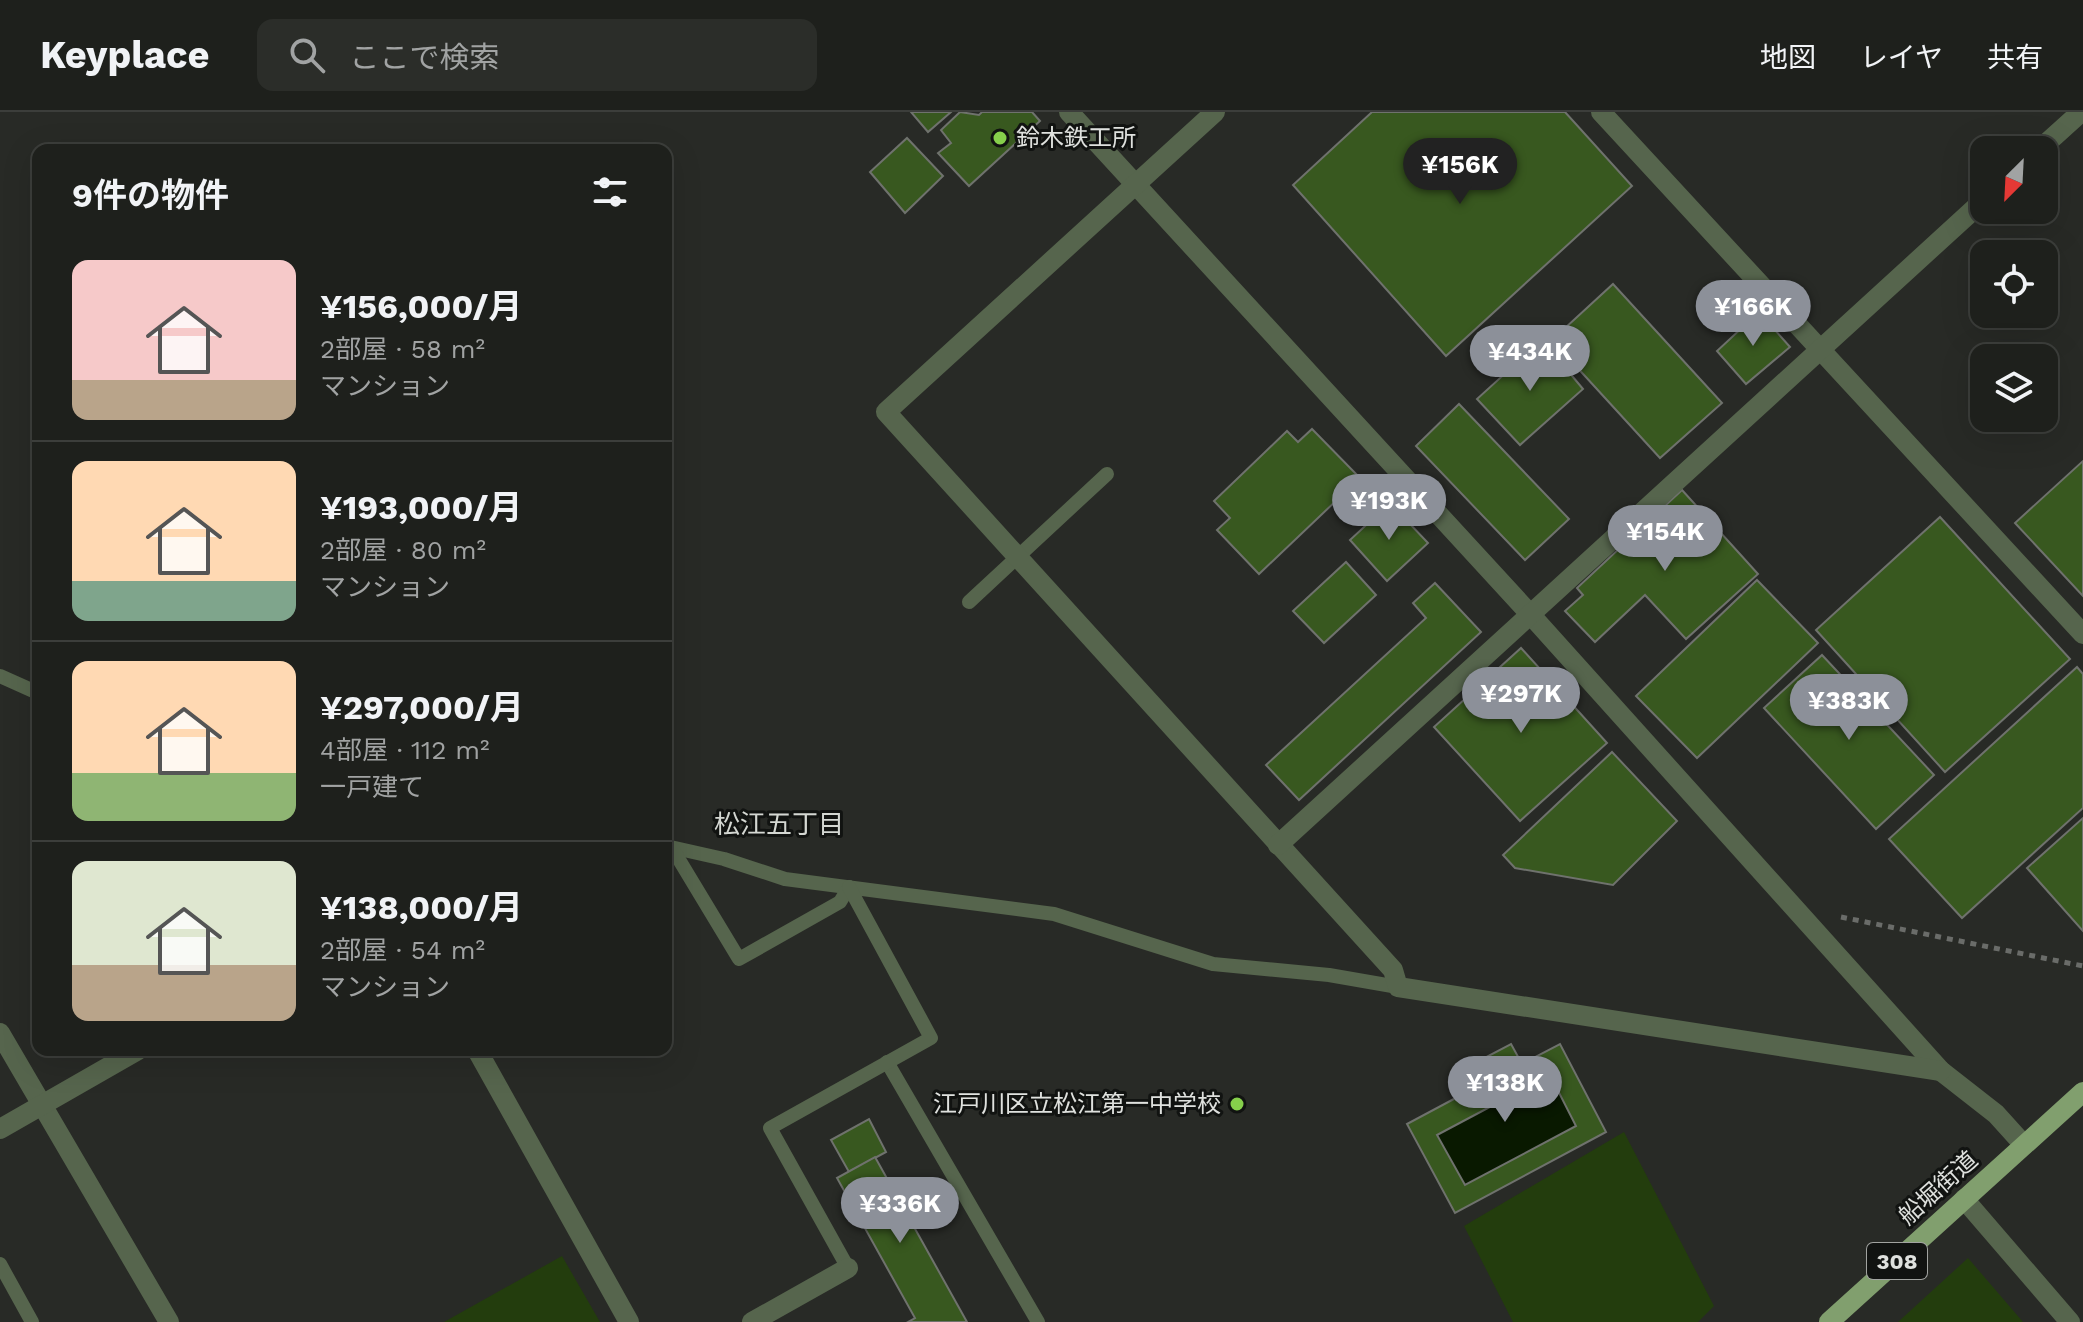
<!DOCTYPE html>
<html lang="ja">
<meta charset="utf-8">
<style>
:root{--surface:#1e201c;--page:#2b2d29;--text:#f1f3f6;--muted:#a1a3a3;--line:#3c3e3b;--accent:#8c9099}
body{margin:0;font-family:"Work Sans","Noto Sans JP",sans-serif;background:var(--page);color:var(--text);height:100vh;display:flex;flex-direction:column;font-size:30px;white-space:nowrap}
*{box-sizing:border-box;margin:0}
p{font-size:26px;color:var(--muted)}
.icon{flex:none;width:44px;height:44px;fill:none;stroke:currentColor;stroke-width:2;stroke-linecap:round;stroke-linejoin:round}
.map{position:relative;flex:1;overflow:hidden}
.side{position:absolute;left:32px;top:32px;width:640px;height:912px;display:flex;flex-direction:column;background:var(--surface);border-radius:16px;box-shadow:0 8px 32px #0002,0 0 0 2px var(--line)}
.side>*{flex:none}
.needle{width:52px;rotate:204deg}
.controls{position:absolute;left:1970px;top:24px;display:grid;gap:16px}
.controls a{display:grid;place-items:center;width:88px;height:88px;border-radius:16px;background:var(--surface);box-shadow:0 8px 32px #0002,0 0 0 2px var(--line);font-size:40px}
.price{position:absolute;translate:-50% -68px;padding:0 18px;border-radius:28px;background:var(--accent);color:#fff;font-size:26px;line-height:52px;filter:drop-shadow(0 2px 4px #0008)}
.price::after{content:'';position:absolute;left:50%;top:48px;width:24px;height:18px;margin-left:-12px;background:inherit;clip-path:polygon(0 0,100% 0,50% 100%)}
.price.selected{background:#222;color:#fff}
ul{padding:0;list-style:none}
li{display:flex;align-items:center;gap:24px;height:200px;padding:0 40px}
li+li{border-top:2px solid var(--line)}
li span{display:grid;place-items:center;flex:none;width:224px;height:160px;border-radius:16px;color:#555}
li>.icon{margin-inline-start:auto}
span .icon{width:96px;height:96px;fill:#fffc;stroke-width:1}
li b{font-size:34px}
h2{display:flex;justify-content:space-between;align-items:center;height:96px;padding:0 40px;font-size:34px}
header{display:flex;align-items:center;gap:48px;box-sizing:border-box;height:112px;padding:0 40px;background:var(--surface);border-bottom:2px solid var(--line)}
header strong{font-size:38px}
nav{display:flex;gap:44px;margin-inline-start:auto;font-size:28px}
.search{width:560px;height:72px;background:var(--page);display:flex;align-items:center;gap:20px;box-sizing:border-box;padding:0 28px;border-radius:16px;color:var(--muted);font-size:30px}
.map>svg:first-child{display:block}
.green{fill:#233d0d}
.water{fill:#091900}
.building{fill:#38581f;stroke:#6f726d;stroke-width:2;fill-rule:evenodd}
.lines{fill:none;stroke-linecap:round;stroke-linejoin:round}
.path{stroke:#6a6c69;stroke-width:5;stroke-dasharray:6 6;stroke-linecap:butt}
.lane{stroke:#56654d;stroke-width:14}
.street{stroke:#56654d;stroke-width:20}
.primary{stroke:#819f6e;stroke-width:20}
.poi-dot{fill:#86cf4b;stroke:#111311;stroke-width:3}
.labels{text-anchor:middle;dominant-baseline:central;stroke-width:6;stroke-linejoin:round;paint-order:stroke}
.shield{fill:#111311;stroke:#a1a3a0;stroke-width:2}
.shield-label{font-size:22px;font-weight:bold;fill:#dfe1de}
.poi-label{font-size:24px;fill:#dfe1de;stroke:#111311;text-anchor:start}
.street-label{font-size:24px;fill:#dfe1de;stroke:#111311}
.neighbourhood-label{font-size:26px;fill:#d4d7d2;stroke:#111311}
</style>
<header>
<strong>Keyplace</strong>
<div class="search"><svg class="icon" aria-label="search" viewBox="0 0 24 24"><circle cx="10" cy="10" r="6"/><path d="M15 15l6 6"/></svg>ここで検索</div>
<nav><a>地図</a><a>レイヤ</a><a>共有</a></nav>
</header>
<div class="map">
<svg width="2083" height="1210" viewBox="0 0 2083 1210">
<rect width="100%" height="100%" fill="#282a26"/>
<g class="green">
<path d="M1624 1020 1714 1194 1698 1210H1513L1464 1114Z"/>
<path d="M562 1144 600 1210H444Z"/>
<path d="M1968 1146 2023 1210H1898Z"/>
</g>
<path class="water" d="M1550 963 1576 1014 1465 1073 1437 1023Z"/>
<g class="building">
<path d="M911 0H951L928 20Z"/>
<path d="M960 0 979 3 982 0H1032L1040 9 969 74 938 41 951 31 941 18Z"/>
<path d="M1372 0H1565L1632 74 1446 244 1293 73Z"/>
<path d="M907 26 943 64 905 101 870 60Z"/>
<path d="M1613 172 1722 291 1660 346 1552 228Z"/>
<path d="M1759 200 1790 235 1746 272 1717 239Z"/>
<path d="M1542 228 1583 277 1520 333 1477 287Z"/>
<path d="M1459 292 1569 407 1525 448 1416 334Z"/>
<path d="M1312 317 1360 366 1259 462 1217 418 1230 406 1214 389 1287 319 1298 330Z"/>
<path d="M2083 349V484L2015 411Z"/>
<path d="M1682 378 1758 462 1686 527 1645 483 1595 530 1565 499 1583 483 1577 476Z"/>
<path d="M1390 391 1428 431 1387 469 1350 428Z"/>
<path d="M1940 405 2070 547 1945 660 1816 518Z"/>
<path d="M1346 450 1376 483 1324 531 1293 499Z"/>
<path d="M1757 468 1818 531 1697 646 1636 584Z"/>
<path d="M1435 471 1481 520 1299 688 1266 653 1426 506 1413 491Z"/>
<path d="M1521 536 1607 631 1520 709 1434 615Z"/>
<path d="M1822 543 1934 663 1876 717 1764 596Z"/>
<path d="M2077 555 2083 562V696L1962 806 1889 727Z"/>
<path d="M1612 640 1677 709 1613 773 1515 756 1503 743Z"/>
<path d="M2083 706V819L2027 756Z"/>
<path d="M1511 932 1522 952 1560 932 1606 1020 1455 1101 1407 1012 1467 980 1456 961ZM1550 963 1576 1014 1465 1073 1437 1023Z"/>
<path d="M869 1007 886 1040 849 1060 831 1028Z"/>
<path d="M875 1045 967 1210H908L915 1206 837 1066Z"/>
</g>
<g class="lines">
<path class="path" d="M1841 805 2083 854"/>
<g class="lane">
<path d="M969 490 1107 362"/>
<path d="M0 564 38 581"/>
<path d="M666 734 724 747 785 767 1054 802 1213 852 1329 863 1398 875"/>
<path d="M672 736 739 847 840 790 849 775"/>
<path d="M887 950 1038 1210"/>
<path d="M0 1152 32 1210"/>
<path d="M848 1156 770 1016 931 926 849 775"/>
</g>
<g class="street">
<path d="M1069 0 1530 502 1941 959 1996 1002 2024 1033"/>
<path d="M1215 0 886 300 1393 858 1398 875 1941 959"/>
<path d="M1601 0 2083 522"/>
<path d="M2039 38 2081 0"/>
<path d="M1278 733 1984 88"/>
<path d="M0 921 169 1210"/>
<path d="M477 938 629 1210"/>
<path d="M0 1017 138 938"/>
<path d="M1964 1087 2070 1210"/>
<path d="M752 1210 848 1156"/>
</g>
<path class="primary" d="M1829 1210 2083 980"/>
</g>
<g class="poi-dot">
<circle cx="1000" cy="26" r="8"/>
<circle cx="1237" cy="992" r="8"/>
</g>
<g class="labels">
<rect class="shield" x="1867" y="1131" width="60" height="36" rx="6"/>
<g class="shield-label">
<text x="1897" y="1149">308</text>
</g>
<g class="poi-label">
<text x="1016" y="26">鈴木鉄工所</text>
<text x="1221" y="992" text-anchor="end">江戸川区立松江第一中学校</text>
</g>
<g class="street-label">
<text transform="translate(1938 1076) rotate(-42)">船堀街道</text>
</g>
<g class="neighbourhood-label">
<text x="779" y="712">松江五丁目</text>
</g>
</g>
</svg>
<div class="controls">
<a><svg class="needle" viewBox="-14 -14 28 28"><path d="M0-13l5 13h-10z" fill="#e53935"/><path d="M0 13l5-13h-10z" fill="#a1a3a3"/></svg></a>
<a><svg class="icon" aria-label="locate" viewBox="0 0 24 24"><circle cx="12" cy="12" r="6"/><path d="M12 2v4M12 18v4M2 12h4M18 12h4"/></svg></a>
<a><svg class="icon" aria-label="layers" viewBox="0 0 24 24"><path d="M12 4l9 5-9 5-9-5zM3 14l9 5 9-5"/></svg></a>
</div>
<b class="price selected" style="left:1460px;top:94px">¥156K</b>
<b class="price" style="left:1753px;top:236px">¥166K</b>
<b class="price" style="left:1530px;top:281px">¥434K</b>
<b class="price" style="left:1389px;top:430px">¥193K</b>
<b class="price" style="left:1665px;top:461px">¥154K</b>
<b class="price" style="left:1521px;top:623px">¥297K</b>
<b class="price" style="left:1849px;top:630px">¥383K</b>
<b class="price" style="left:1505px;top:1012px">¥138K</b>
<b class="price" style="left:900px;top:1133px">¥336K</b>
<section class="side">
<h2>9件の物件<svg class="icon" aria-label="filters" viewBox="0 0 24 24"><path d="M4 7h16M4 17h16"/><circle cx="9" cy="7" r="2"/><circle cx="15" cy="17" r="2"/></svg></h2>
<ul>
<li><span style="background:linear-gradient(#f6c9c9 75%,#b9a48a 0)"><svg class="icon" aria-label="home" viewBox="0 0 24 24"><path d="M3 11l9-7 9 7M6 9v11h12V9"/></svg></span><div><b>¥156,000/月</b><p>2部屋 · 58 m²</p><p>マンション</p></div></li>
<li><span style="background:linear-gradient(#ffd9b3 75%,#7fa58c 0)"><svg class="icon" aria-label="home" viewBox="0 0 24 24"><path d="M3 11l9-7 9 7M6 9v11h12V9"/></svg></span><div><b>¥193,000/月</b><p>2部屋 · 80 m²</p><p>マンション</p></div></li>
<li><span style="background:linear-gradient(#ffd9b3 70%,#8fb573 0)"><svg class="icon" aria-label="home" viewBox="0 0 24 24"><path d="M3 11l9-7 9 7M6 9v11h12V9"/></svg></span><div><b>¥297,000/月</b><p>4部屋 · 112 m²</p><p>一戸建て</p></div></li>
<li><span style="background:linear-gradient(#dfe7d0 65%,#b9a48a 0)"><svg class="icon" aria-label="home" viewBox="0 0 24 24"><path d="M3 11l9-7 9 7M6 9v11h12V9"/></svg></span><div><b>¥138,000/月</b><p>2部屋 · 54 m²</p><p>マンション</p></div></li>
</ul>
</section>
</div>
